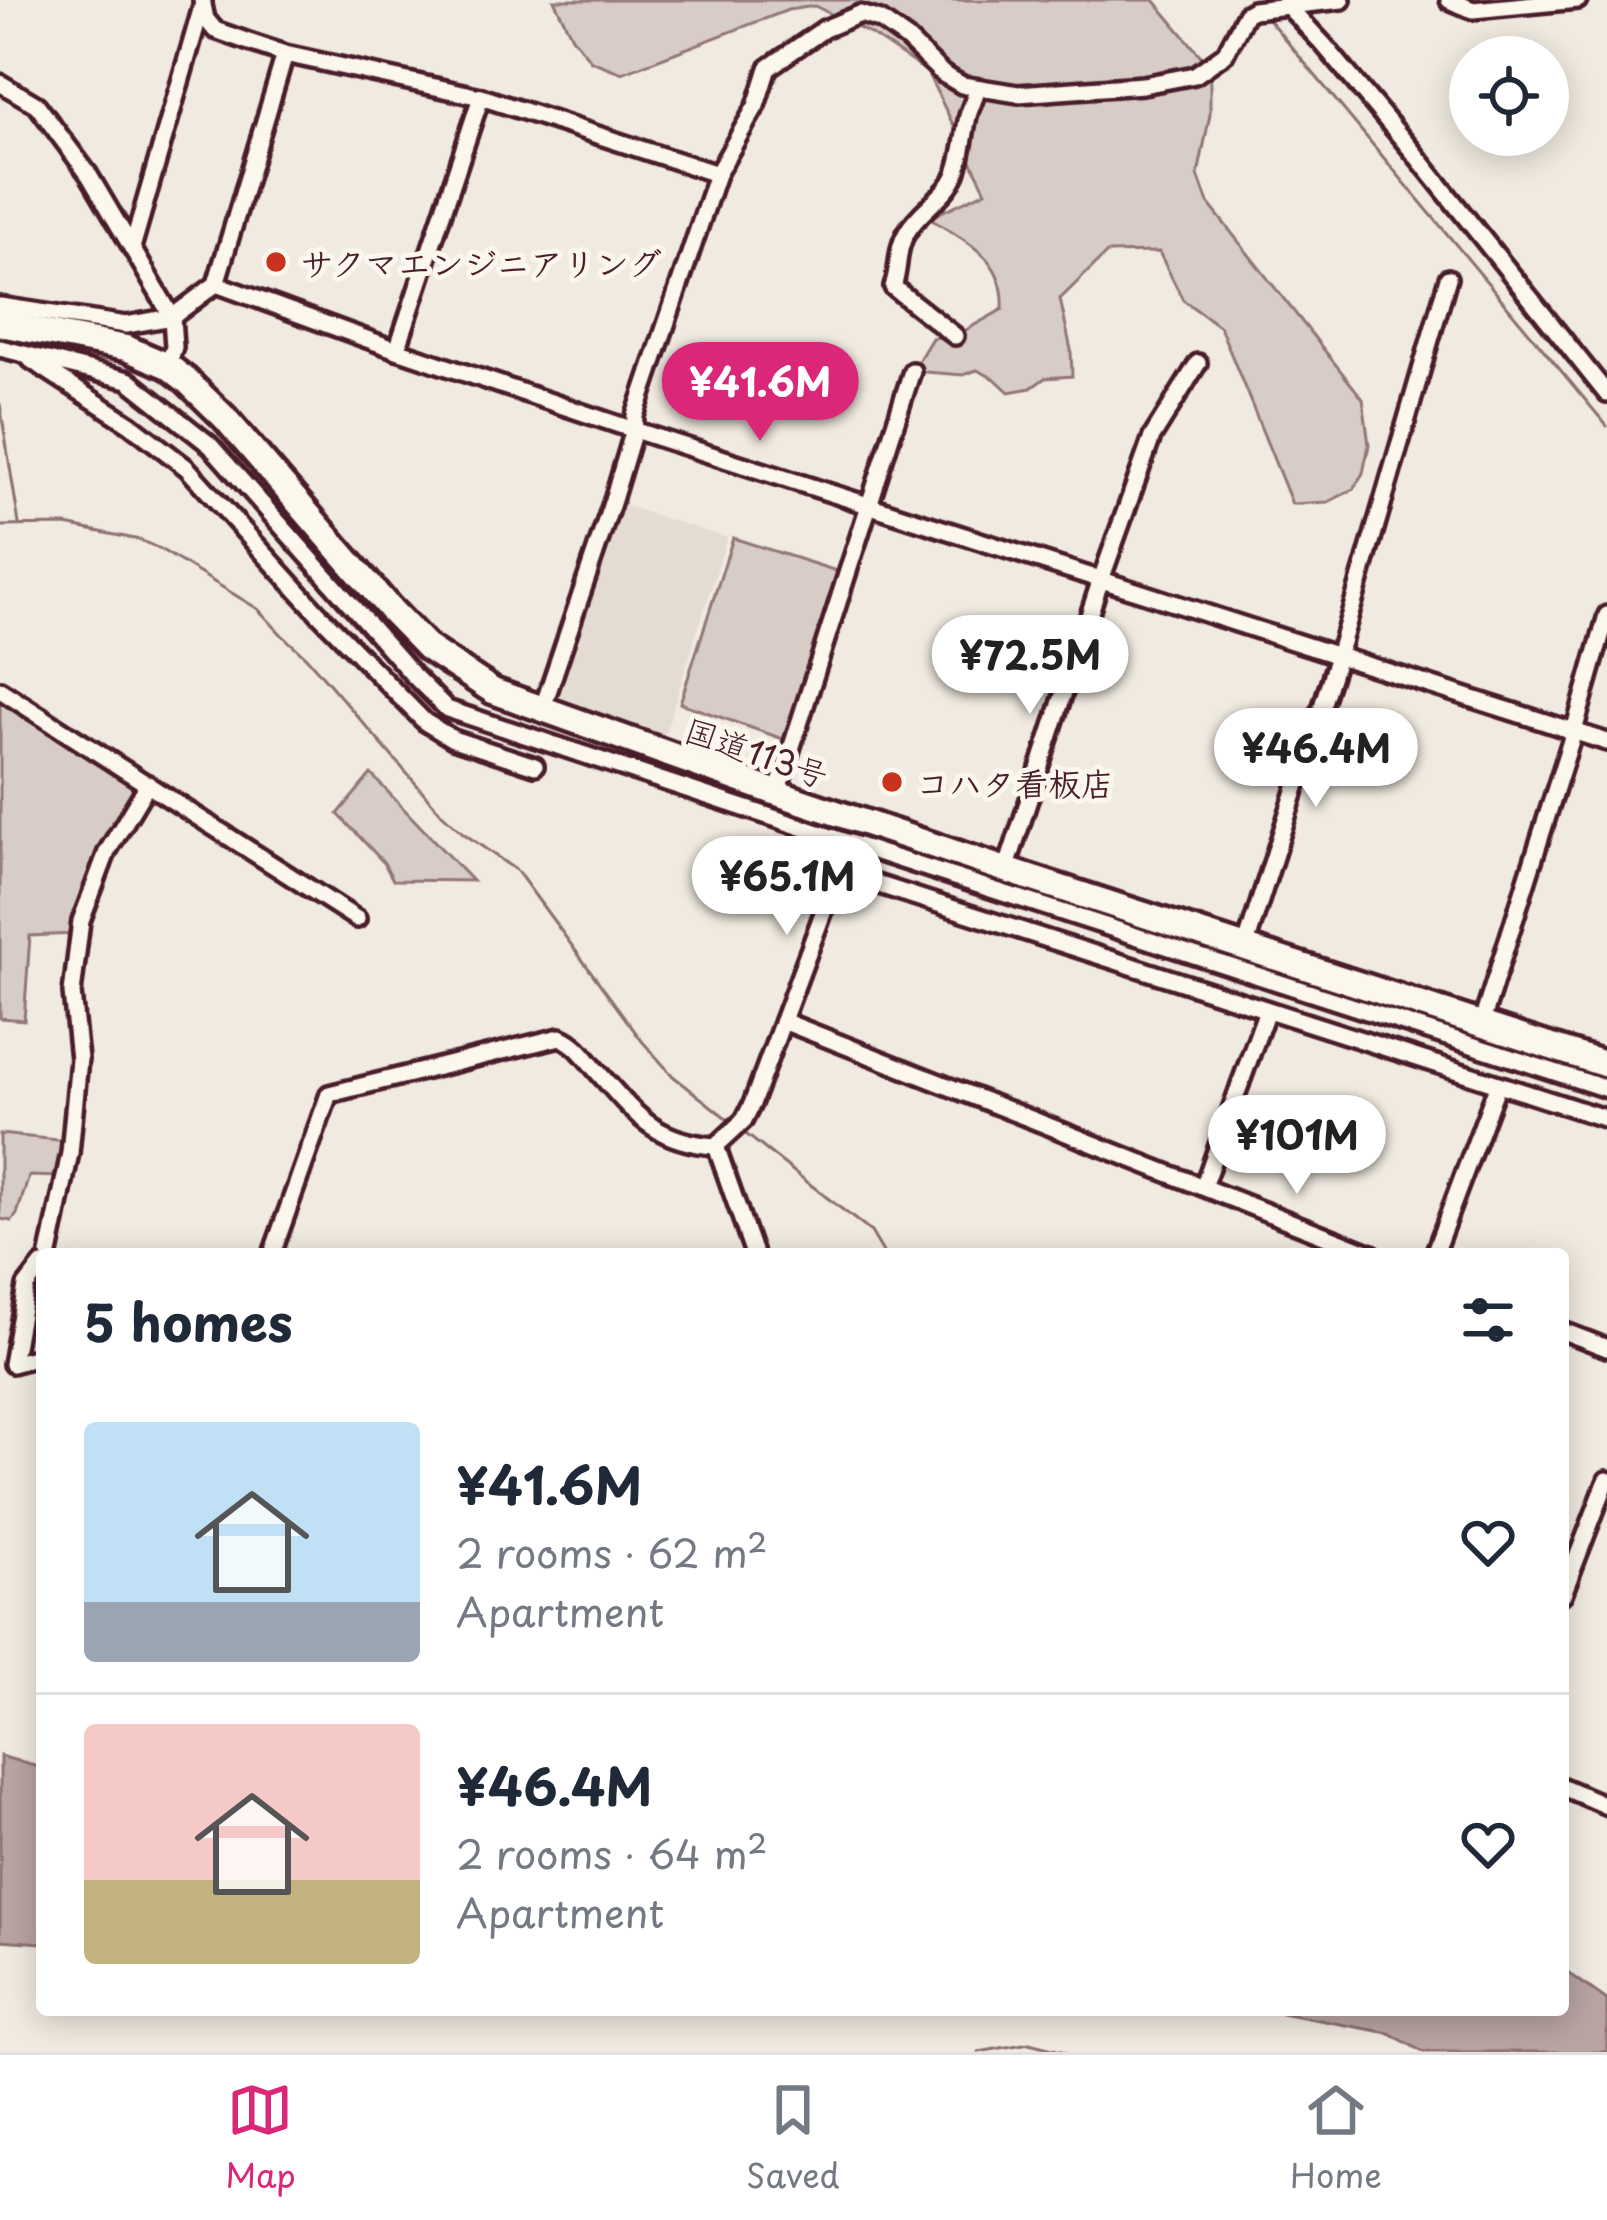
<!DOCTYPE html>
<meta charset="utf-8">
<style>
:root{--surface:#fff;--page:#f6f6f7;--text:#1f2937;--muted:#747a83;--line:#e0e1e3;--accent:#db2777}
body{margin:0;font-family:"Playpen Sans","Klee One",sans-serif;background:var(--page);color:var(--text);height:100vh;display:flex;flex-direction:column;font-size:45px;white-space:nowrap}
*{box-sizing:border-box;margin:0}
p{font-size:39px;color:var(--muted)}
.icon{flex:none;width:66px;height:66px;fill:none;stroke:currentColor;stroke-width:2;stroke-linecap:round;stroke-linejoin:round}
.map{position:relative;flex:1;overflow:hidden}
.panel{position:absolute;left:36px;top:1248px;width:1533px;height:768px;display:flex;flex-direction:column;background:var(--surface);border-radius:12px;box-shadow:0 6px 30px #0003}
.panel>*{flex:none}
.buttons{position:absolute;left:1449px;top:36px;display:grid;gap:24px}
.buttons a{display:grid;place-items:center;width:120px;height:120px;border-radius:50%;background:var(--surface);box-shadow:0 6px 30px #0003;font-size:60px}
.price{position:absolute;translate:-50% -102px;padding:0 27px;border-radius:42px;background:#fff;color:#222;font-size:39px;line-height:78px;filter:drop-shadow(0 3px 6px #0008)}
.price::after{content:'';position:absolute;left:50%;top:72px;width:36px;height:27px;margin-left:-18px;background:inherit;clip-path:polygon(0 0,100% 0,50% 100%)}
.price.current{background:var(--accent);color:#fff}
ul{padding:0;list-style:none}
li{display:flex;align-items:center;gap:36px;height:300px;padding:0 48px}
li+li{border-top:3px solid var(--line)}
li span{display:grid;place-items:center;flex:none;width:336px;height:240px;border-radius:12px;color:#555}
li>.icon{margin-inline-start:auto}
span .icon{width:144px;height:144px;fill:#fffc;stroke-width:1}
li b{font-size:51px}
h2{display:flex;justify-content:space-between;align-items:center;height:144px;padding:0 48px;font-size:51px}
.tab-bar{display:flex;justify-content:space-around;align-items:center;height:168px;border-top:3px solid var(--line);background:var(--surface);font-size:33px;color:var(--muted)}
.tab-bar a{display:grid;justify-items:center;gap:6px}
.tab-bar .current{color:var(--accent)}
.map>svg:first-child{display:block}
.built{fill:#e4dbd2}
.green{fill:#d8ccc6;stroke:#917678;stroke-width:3}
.water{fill:#b8a4a2;stroke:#8c6f72;stroke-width:3}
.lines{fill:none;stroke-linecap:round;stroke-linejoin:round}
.stream{stroke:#8c6f72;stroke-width:3}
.minor-casing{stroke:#4a1f2b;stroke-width:24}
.highway-casing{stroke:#4a1f2b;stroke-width:33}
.minor{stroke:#fbf7ec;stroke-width:15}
.highway{stroke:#fbf7ec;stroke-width:24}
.poi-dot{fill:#c8321e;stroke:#fbf7ec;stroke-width:4.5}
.labels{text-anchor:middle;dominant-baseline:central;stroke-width:10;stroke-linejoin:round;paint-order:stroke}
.poi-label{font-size:33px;font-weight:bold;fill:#4a1f2b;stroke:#fbf7ec;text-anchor:start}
.street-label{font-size:33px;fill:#4a1f2b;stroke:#fbf7ec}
</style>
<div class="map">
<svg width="1607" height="2052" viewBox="0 0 1607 2052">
<rect width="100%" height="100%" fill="#f0eae0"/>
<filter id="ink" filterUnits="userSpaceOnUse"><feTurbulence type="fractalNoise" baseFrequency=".00833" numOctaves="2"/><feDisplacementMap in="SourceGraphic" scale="24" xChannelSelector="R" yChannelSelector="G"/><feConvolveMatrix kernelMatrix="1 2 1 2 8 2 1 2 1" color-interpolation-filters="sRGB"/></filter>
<g filter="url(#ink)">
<path class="built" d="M620 504 727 538 664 736 555 695Z"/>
<g class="green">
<path d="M554 0H1154L1210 67V114L1198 175 1208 203 1363 399 1369 445 1363 473 1354 489 1328 502 1292 504 1220 327 1183 300 1159 252 1107 253 1060 299 1071 350 1072 376 1045 378 1031 388 1009 392 995 379 977 370 963 375 912 371 932 338 955 336 1003 309C1006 258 967 242 929 218L986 191 927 72 872 35 815 6 788 10 622 73 591 61 572 37Z"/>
<path d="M733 538 843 573 789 741 680 703Z"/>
<path d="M0 702 129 783 138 795C120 842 73 879 74 934L30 936 24 1020 0 1018Z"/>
<path d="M371 774 472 881 393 880 384 863 338 814Z"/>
<path d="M0 1134 68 1141 63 1177 29 1176 17 1214 12 1221 0 1219Z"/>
</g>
<g class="water">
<path d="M0 1756 42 1768V1943L0 1940Z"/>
<path d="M1563 1969 1607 2000V2052H1423L1389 2033 1265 2010H1563Z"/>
</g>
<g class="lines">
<g class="stream">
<path d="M1264 14 1607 426"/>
<path d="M0 404 19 524"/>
<path d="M0 526 66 525 140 540 160 549 258 609 282 635 306 657 443 815 463 833 517 871 642 1041 673 1076 730 1121"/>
<path d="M742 1131 871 1232 884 1254"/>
<path d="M979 2052 1029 2043 1065 2052"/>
</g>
<g class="minor-casing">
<g id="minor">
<path d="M202 0 206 19 215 30 249 42 285 54 481 97 717 174"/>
<path d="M1449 0 1473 10 1578 0"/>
<path d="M1285 3 1324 45 1415 154 1607 394"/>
<path d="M0 83 37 105 89 175 132 248 172 317 174 347 168 366"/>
<path d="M132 248 203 3"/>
<path d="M216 284 397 350 634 430 1607 742"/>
<path d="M0 306 126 325 172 317 216 284 285 54"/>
<path d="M955 336 893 287C900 268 896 249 907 232 920 209 947 197 956 173 963 155 964 134 968 116 971 106 975 98 978 88"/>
<path d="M0 348 128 380 210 445 413 675 447 709 849 843 1607 1089"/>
<path d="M397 350 481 97"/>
<path d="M31 360 130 424 187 468 318 613 425 722 453 739 535 766"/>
<path d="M0 690 357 919"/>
<path d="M542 710 613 500 634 430 635 416 717 174 756 106 768 68 824 29 860 14 880 20 907 39 943 74 962 85 1018 94 1143 85 1195 75 1225 54 1246 14 1253 10 1342 0"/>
<path d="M777 793 912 371"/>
<path d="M1006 870 1097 591 1152 437 1198 363"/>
<path d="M839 872 1607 1119"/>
<path d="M1245 948 1338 656 1448 278"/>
<path d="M783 1021 1372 1254"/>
<path d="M1481 1025 1574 731 1607 615"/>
<path d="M716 1146 754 1254"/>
<path d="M1203 1187 1267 1010"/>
<path d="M49 1254 70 1153 79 1059 72 993 81 921 107 852 148 784"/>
<path d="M272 1254 329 1094 560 1037C577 1044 585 1057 596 1070 635 1114 654 1142 716 1146L744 1120 752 1104 849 843"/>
<path d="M1434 1254 1498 1084"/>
<path d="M42 1265 26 1286 12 1364 42 1356"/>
<path d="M1563 1331 1607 1348"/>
<path d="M1563 1594 1607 1480"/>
<path d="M1563 1787 1607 1806"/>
</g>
</g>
<g class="highway-casing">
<path id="highway" d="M0 324 126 348 168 366 186 380 225 418 389 608 428 648 493 691 777 793 1006 870 1607 1065"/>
</g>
<use href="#minor" class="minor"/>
<use href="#highway" class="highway"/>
</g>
</g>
<g class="poi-dot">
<circle cx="276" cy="262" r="12"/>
<circle cx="892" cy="782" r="12"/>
</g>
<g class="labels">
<g class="poi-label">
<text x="300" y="262">サクマエンジニアリング</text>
<text x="916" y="782">コハタ看板店</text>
</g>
<g class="street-label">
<text transform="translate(757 751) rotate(19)">国道113号</text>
</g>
</g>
</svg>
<div class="buttons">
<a><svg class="icon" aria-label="locate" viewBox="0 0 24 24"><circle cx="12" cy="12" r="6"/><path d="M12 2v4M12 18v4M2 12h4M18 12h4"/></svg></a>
</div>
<b class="price current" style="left:760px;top:444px">¥41.6M</b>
<b class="price" style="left:1030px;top:717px">¥72.5M</b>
<b class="price" style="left:1316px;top:810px">¥46.4M</b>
<b class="price" style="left:787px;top:938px">¥65.1M</b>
<b class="price" style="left:1297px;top:1197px">¥101M</b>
<section class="panel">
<h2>5 homes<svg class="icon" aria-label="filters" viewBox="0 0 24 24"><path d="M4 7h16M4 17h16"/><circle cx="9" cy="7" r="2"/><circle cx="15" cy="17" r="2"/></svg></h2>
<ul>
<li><span style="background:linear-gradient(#bfe0f5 75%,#9aa5b1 0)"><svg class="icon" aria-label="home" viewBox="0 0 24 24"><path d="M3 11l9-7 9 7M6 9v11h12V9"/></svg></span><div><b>¥41.6M</b><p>2 rooms · 62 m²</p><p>Apartment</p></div><svg class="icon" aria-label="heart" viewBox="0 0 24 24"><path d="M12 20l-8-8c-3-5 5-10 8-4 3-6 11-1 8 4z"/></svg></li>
<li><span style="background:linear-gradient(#f6c9c9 65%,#c2b280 0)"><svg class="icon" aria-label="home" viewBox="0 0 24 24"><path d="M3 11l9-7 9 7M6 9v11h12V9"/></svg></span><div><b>¥46.4M</b><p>2 rooms · 64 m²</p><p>Apartment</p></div><svg class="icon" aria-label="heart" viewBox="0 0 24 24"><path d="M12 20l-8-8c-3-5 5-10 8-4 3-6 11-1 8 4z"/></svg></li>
</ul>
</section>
</div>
<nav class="tab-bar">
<a class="current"><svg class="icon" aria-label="map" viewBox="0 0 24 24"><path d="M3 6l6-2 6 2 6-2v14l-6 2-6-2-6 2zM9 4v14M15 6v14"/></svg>Map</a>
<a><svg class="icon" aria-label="saved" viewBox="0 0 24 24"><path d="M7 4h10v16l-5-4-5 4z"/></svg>Saved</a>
<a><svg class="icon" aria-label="home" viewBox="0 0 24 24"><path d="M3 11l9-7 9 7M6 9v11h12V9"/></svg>Home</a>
</nav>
